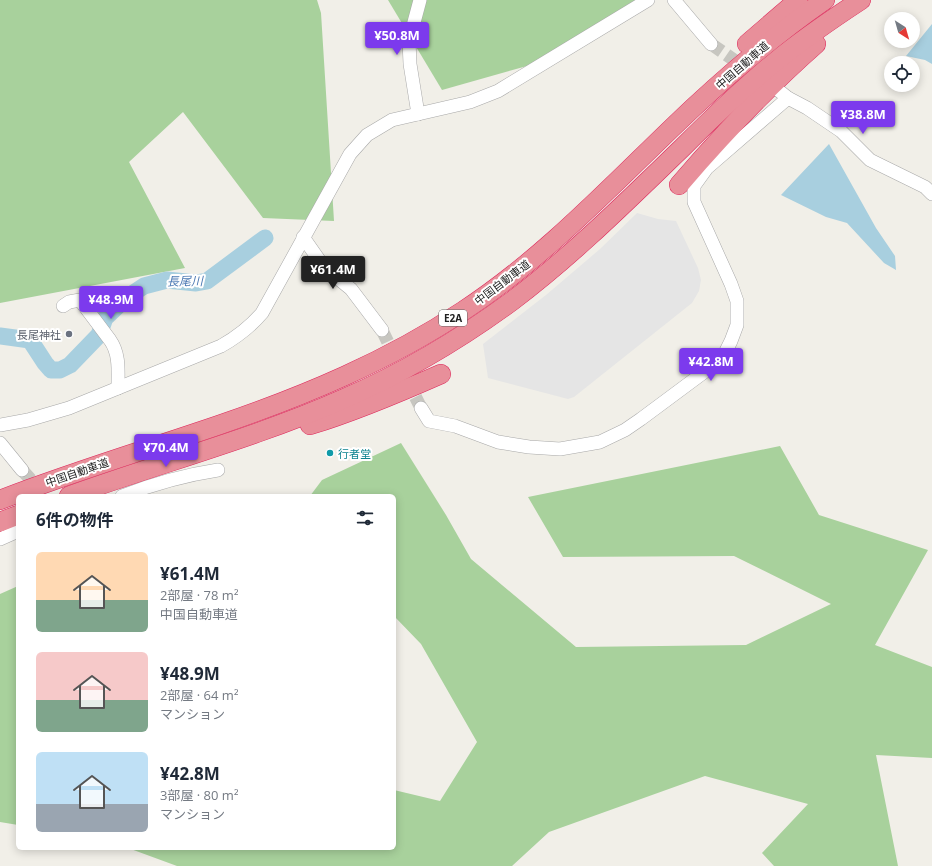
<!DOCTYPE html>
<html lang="ja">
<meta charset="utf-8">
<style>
:root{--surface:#fff;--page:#f6f6f7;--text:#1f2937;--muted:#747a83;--accent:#7c3aed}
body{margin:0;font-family:"Open Sans","Noto Sans JP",sans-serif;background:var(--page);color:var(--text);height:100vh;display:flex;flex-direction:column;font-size:15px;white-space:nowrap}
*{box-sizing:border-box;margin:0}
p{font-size:13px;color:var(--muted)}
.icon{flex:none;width:22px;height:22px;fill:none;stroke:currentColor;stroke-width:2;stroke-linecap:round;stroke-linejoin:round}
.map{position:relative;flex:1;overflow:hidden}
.details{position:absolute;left:16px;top:494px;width:380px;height:356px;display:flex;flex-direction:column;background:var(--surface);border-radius:6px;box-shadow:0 2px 10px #0003}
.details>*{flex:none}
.needle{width:26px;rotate:143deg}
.fabs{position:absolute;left:884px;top:12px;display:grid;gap:8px}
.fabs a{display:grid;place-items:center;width:36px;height:36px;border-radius:50%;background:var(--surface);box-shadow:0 2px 10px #0003;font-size:20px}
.price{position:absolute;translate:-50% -34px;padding:0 9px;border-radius:4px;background:var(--accent);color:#fff;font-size:13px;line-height:26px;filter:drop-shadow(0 1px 2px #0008)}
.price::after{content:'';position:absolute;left:50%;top:24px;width:12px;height:9px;margin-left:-6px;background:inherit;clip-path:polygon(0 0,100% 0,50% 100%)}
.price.on{background:#222;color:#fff}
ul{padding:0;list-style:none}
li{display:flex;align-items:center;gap:12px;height:100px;padding:0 20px}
li span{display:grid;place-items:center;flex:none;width:112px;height:80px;border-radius:6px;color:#555}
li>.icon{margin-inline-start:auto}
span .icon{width:48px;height:48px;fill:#fffc;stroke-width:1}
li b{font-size:17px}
h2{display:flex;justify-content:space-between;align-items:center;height:48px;padding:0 20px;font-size:17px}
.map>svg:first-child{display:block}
.forest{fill:#a8d19c}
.parking{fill:#e5e5e5}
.water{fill:#a8cfdf}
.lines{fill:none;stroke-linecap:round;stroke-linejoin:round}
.river{stroke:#a8cfdf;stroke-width:17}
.minor-tunnel{stroke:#c7c6c0;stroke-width:13;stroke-dasharray:13 6;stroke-linecap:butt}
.minor-casing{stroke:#a8a8a8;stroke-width:14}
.highway-casing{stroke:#dd265a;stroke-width:20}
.minor{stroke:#fff;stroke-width:13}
.highway{stroke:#e88f9a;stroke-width:19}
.worship-dot{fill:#6b7280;stroke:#fff;stroke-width:1.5}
.culture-dot{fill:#0f9aa8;stroke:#fff;stroke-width:1.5}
.labels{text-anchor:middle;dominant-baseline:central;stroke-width:4;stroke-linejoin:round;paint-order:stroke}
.shield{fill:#fff;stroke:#646464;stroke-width:1}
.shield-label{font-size:10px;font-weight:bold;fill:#212121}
.street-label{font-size:11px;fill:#212121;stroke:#fff}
.worship-label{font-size:11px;fill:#5b616d;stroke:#fff;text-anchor:end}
.culture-label{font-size:11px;fill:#0d838f;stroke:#fff;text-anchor:start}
.water-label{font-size:12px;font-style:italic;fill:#4b78b3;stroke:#fff}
</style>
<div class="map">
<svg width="932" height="866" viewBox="0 0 932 866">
<rect width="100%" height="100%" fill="#f1efe8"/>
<g class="forest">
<path d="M0 0H317L321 13 334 221 263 218 183 112 129 162 185 268 0 303Z"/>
<path d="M388 0H647L527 66 442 90Z"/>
<path d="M401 443 446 515 471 559 576 647 746 645 831 604 734 556 563 557 528 497 780 446 819 515 928 550 875 645 932 667V758L876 755 898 866H774L762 853 808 804 705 776 549 832 512 866H177L128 848H394V790L440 801 477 742 421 644 394 616V496H310L322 480Z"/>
<path d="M18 586V825L0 822V594Z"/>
</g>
<path class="parking" d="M637 213 658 219 676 221 698 268 701 280 699 291 692 303 574 397 568 399 488 378 483 344 546 295 600 249Z"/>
<g class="water">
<path d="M932 24V64L925 60 906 56Z"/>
<path d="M829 144 876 228 895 256 896 270 884 263 847 223 826 217 781 195Z"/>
</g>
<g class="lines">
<path class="river" d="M0 336 30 340 45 363 51 370H60L70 365 99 335 105 318 126 298 144 286 167 280 196 283 207 281 265 238"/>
<g class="minor-tunnel">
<path d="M711 44 747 69"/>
<path d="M382 330 396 359"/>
<path d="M407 380 421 408"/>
<path d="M22 470 46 496"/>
</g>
<g class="minor-casing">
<g id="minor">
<path d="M674 0 711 44"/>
<path d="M778 90 788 98 807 108 841 131 870 160 925 187 932 194"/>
<path d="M418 114 410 64 409 41 420 0"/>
<path d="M303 237 324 267 351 289 382 330"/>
<path d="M63 306 69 302 80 300 110 340C120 354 118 371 118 388"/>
<path d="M421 408 429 421 455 426 498 442 529 447 560 449 600 442 625 430 641 419 711 367 725 353 731 341 737 325V301L731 284 694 202V186L707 168 788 98"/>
<path d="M0 425 28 420 69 408 221 346C237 337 250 327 262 313L350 154 367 135 392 120 470 102 498 91 648 0"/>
<path d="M0 443 22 470"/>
<path d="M122 496C153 484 185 475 218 470"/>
<path d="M0 539 18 531"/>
</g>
</g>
<g class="highway-casing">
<g id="highway">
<path d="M747 44 798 0"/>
<path d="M679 185C722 135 767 87 816 44"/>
<path d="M310 425C356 411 398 393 441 374"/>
<path d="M69 496C160 463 255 438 343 399 403 373 459 340 512 301 573 255 627 201 682 148 712 118 743 88 776 61 803 39 832 19 861 0"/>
<path d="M0 500C72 472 146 450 219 425 304 396 388 361 463 311 550 254 620 176 695 106 736 68 779 32 825 0"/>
<path d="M0 522 18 515"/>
</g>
</g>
<use href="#minor" class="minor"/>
<use href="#highway" class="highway"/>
</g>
<circle class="worship-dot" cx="69" cy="334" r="4"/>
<circle class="culture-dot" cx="330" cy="453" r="4"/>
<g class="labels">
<rect class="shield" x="439" y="310" width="28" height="16" rx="3"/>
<g class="shield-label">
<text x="453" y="318">E2A</text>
</g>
<g class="street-label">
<text transform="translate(742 65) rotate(-41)">中国自動車道</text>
<text transform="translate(502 282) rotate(-37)">中国自動車道</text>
<text transform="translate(77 472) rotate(-19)">中国自動車道</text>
</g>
<g class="worship-label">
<text x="61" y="334">長尾神社</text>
</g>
<g class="culture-label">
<text x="338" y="453">行者堂</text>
</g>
<g class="water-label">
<text transform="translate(185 281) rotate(-1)">長尾川</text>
</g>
</g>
</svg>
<div class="fabs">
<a><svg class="needle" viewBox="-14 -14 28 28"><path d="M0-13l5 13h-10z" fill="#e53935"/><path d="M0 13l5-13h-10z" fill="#747a83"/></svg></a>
<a><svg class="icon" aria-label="locate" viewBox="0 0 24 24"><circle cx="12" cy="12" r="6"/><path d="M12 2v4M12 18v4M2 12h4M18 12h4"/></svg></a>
</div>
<b class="price" style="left:397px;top:56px">¥50.8M</b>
<b class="price" style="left:863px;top:135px">¥38.8M</b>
<b class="price on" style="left:333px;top:290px">¥61.4M</b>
<b class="price" style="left:111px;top:320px">¥48.9M</b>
<b class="price" style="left:711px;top:382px">¥42.8M</b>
<b class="price" style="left:166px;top:468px">¥70.4M</b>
<section class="details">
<h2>6件の物件<svg class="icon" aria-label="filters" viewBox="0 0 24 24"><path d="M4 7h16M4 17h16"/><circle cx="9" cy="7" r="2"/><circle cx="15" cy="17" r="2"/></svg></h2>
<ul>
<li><span style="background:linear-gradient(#ffd9b3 60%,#7fa58c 0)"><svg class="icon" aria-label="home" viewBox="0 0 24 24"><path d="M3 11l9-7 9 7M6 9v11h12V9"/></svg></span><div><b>¥61.4M</b><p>2部屋 · 78 m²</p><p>中国自動車道</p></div></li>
<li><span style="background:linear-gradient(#f6c9c9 60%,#7fa58c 0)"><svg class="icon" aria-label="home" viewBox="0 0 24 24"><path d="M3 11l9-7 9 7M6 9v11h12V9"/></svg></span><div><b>¥48.9M</b><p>2部屋 · 64 m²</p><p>マンション</p></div></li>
<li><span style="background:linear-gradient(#bfe0f5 65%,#9aa5b1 0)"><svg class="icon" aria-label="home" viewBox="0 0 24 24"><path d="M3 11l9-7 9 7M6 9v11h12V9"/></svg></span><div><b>¥42.8M</b><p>3部屋 · 80 m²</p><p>マンション</p></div></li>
</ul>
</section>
</div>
